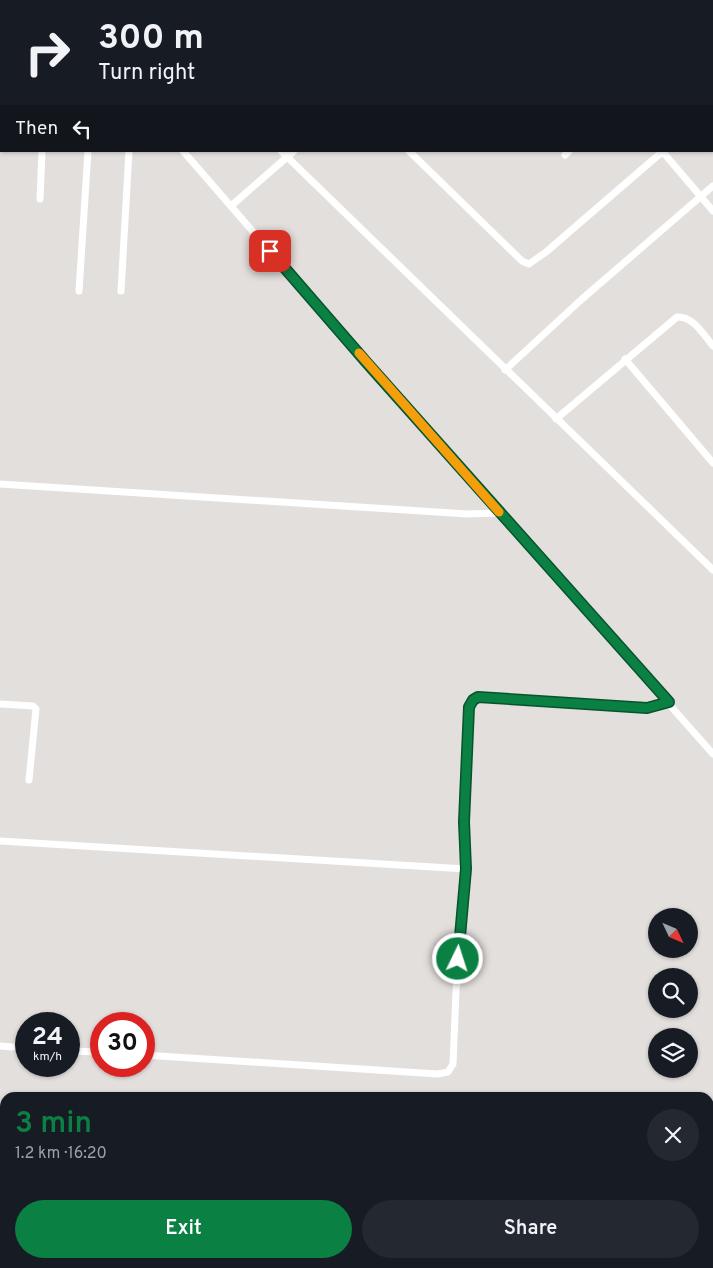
<!DOCTYPE html>
<meta charset="utf-8">
<style>
:root{--surface:#171b24;--page:#242831;--text:#f1f3f6;--muted:#9ea1a6;--accent:#0b8043}
body{margin:0;font-family:Overpass,sans-serif;background:var(--page);color:var(--text);height:100vh;display:flex;flex-direction:column;font-size:19px;white-space:nowrap}
*{box-sizing:border-box;margin:0}
p{font-size:16px;color:var(--muted)}
.icon{flex:none;width:28px;height:28px;fill:none;stroke:currentColor;stroke-width:2;stroke-linecap:round;stroke-linejoin:round}
.map{position:relative;flex:1;overflow:hidden}
.drawer{position:absolute;left:0px;top:1092px;width:714px;height:176px;display:flex;flex-direction:column;background:var(--surface);border-radius:15px 15px 0 0;box-shadow:0 1px 4px #0004}
.drawer>*{flex:none}
.top-card{position:absolute;left:0px;top:0px;width:714px;height:152px;box-shadow:0 1px 4px #0004;background:#171b24;color:var(--text);overflow:hidden}
.needle{width:32px;rotate:134deg}
.controls{position:absolute;left:648px;top:908px;display:grid;gap:10px}
.controls a{display:grid;place-items:center;width:50px;height:50px;border-radius:50%;background:var(--surface);box-shadow:0 1px 4px #0004;font-size:25px}
.speed{position:absolute;left:15px;top:1012px;display:flex;gap:10px;font-size:25px;font-weight:700;text-align:center}
.speed>*{display:grid;place-content:center;width:65px;height:65px;border-radius:50%;background:var(--surface);box-shadow:0 1px 4px #0004;line-height:1}
.speed small{font-size:12px;font-weight:400}
.speed .limit{border:8px solid #d22;background:#fff;color:#111}
.pin{position:absolute;display:grid;place-items:center;width:42px;height:42px;color:#fff;margin:-21px;border-radius:10px;box-shadow:0 2px 8px #0006}
.me{position:absolute;width:55px;margin:-28px;rotate:4deg;stroke-linejoin:round;filter:drop-shadow(0 0 4px #0008)}
.turn{display:flex;align-items:center;gap:18px;height:105px;padding:0 15px;font-size:22px}
.turn .icon{width:65px;height:65px;stroke-width:2.5}
.turn b{display:block;font-size:35px;line-height:42px}
.then{display:flex;align-items:center;height:48px;padding:0 15px;background:#0003;gap:10px;font-size:19px}
.round{display:grid;place-items:center;flex:none;width:52px;height:52px;border-radius:26px;background:var(--page)}
.head{display:flex;align-items:center;justify-content:space-between;height:85px;padding:0 15px}
h1{font-size:30px;font-weight:600;line-height:38px;color:var(--accent)}
.button{display:flex;gap:10px;margin-top:auto;padding:10px 15px}
.button a{flex:1;height:58px;border-radius:30px;background:var(--accent);color:#fff;font-size:20px;font-weight:600;line-height:58px;text-align:center}
.button a+a{background:var(--page);color:var(--text)}
.map>svg:first-child{display:block}
.lines{fill:none;stroke-linecap:round;stroke-linejoin:round}
.street{stroke:#fff;stroke-width:7}
.route-casing{stroke:#07532c;stroke-width:12}
.route{stroke:#0b8043;stroke-width:9}
.slow{stroke:#f59e0b;stroke-width:9}
</style>
<div class="map">
<svg width="713" height="1268" viewBox="0 0 713 1268">
<rect width="100%" height="100%" fill="#e3dfdd"/>
<g class="lines">
<!-- street -->
<path class="street" d="M50,0L51,1
M122,0L123,1
M276,0L277,1
M395,0L396,1
M531,0L533,1
M687,0L688,1
M464,1L465,0
M712,30H713
M712,120L713,121
M0,127H1
M183,151L367,363L713,754
M281,151L713,570
M409,151L522,261L529,264L546,252L662,152
M662,151L713,211
M565,155L569,151
M40,199L42,151
M231,206L294,151
M79,291L88,151
M121,291L129,151
M625,359L713,463
M505,370L582,299L713,186
M556,419L677,317C693,316 703,334 713,346
M0,484L468,514L500,513
M0,704L33,706L36,709L29,780
M0,841L466,869
M0,1046L26,1048
M69,1051L101,1052
M144,1055L438,1074L448,1072L453,1064L456,991L466,869L465,822L469,707L473,700L478,697L647,708L669,703
M709,1223H713
M630,1264V1268
M444,1268V1264"/>
</g>
<g class="lines">
<defs>
<path id="route" d="M270,251L367,363L669,702L647,708L478,697L473,700L469,707L464,822L466,869L458,959"/>
</defs>
<!-- route casing -->
<use href="#route" class="route-casing"/>
<!-- route -->
<use href="#route" class="route"/>
<!-- slow -->
<path class="slow" d="M359,353L499,512"/>
</g>
</svg>
<div class="controls">
<a><svg class="needle" viewBox="-14 -14 28 28"><path d="M0-13l5 13h-10z" fill="#e53935"/><path d="M0 13l5-13h-10z" fill="#9ea1a6"/></svg></a>
<a><svg class="icon" aria-label="search" viewBox="0 0 24 24"><circle cx="10" cy="10" r="6"/><path d="M15 15l6 6"/></svg></a>
<a><svg class="icon" aria-label="layers" viewBox="0 0 24 24"><path d="M12 4l9 5-9 5-9-5zM3 14l9 5 9-5"/></svg></a>
</div>
<div class="speed"><div>24<small>km/h</small></div><div class="limit">30</div></div>
<div class="pin" style="left:270px;top:251px;background:#d93025"><svg class="icon" aria-label="arrive" viewBox="0 0 24 24"><path d="M6 21V4h12l-3 4 3 4H6"/></svg></div>
<svg class="me" style="left:458px;top:959px" viewBox="-20 -20 40 40"><circle r="17" fill="#0b8043" stroke="#fff" stroke-width="3"/><path d="M0-11L8 9 0 5-8 9z" fill="#fff"/></svg>
<div class="top-card">
<div class="turn"><svg class="icon" aria-label="right" viewBox="0 0 24 24"><path d="M7 20v-9h11M14 6l5 5-5 5"/></svg><div><b>300 m</b>Turn right</div></div>
<div class="then">Then<svg class="icon" aria-label="left" viewBox="0 0 24 24"><path d="M17 20v-9H6M10 6l-5 5 5 5"/></svg></div>
</div>
<section class="drawer">
<div class="head"><div><h1>3 min</h1><p>1.2 km · 16:20</p></div><a class="round"><svg class="icon" aria-label="close" viewBox="0 0 24 24"><path d="M6 6l12 12M18 6L6 18"/></svg></a></div>
<div class="button"><a>Exit</a><a>Share</a></div>
</section>
</div>
